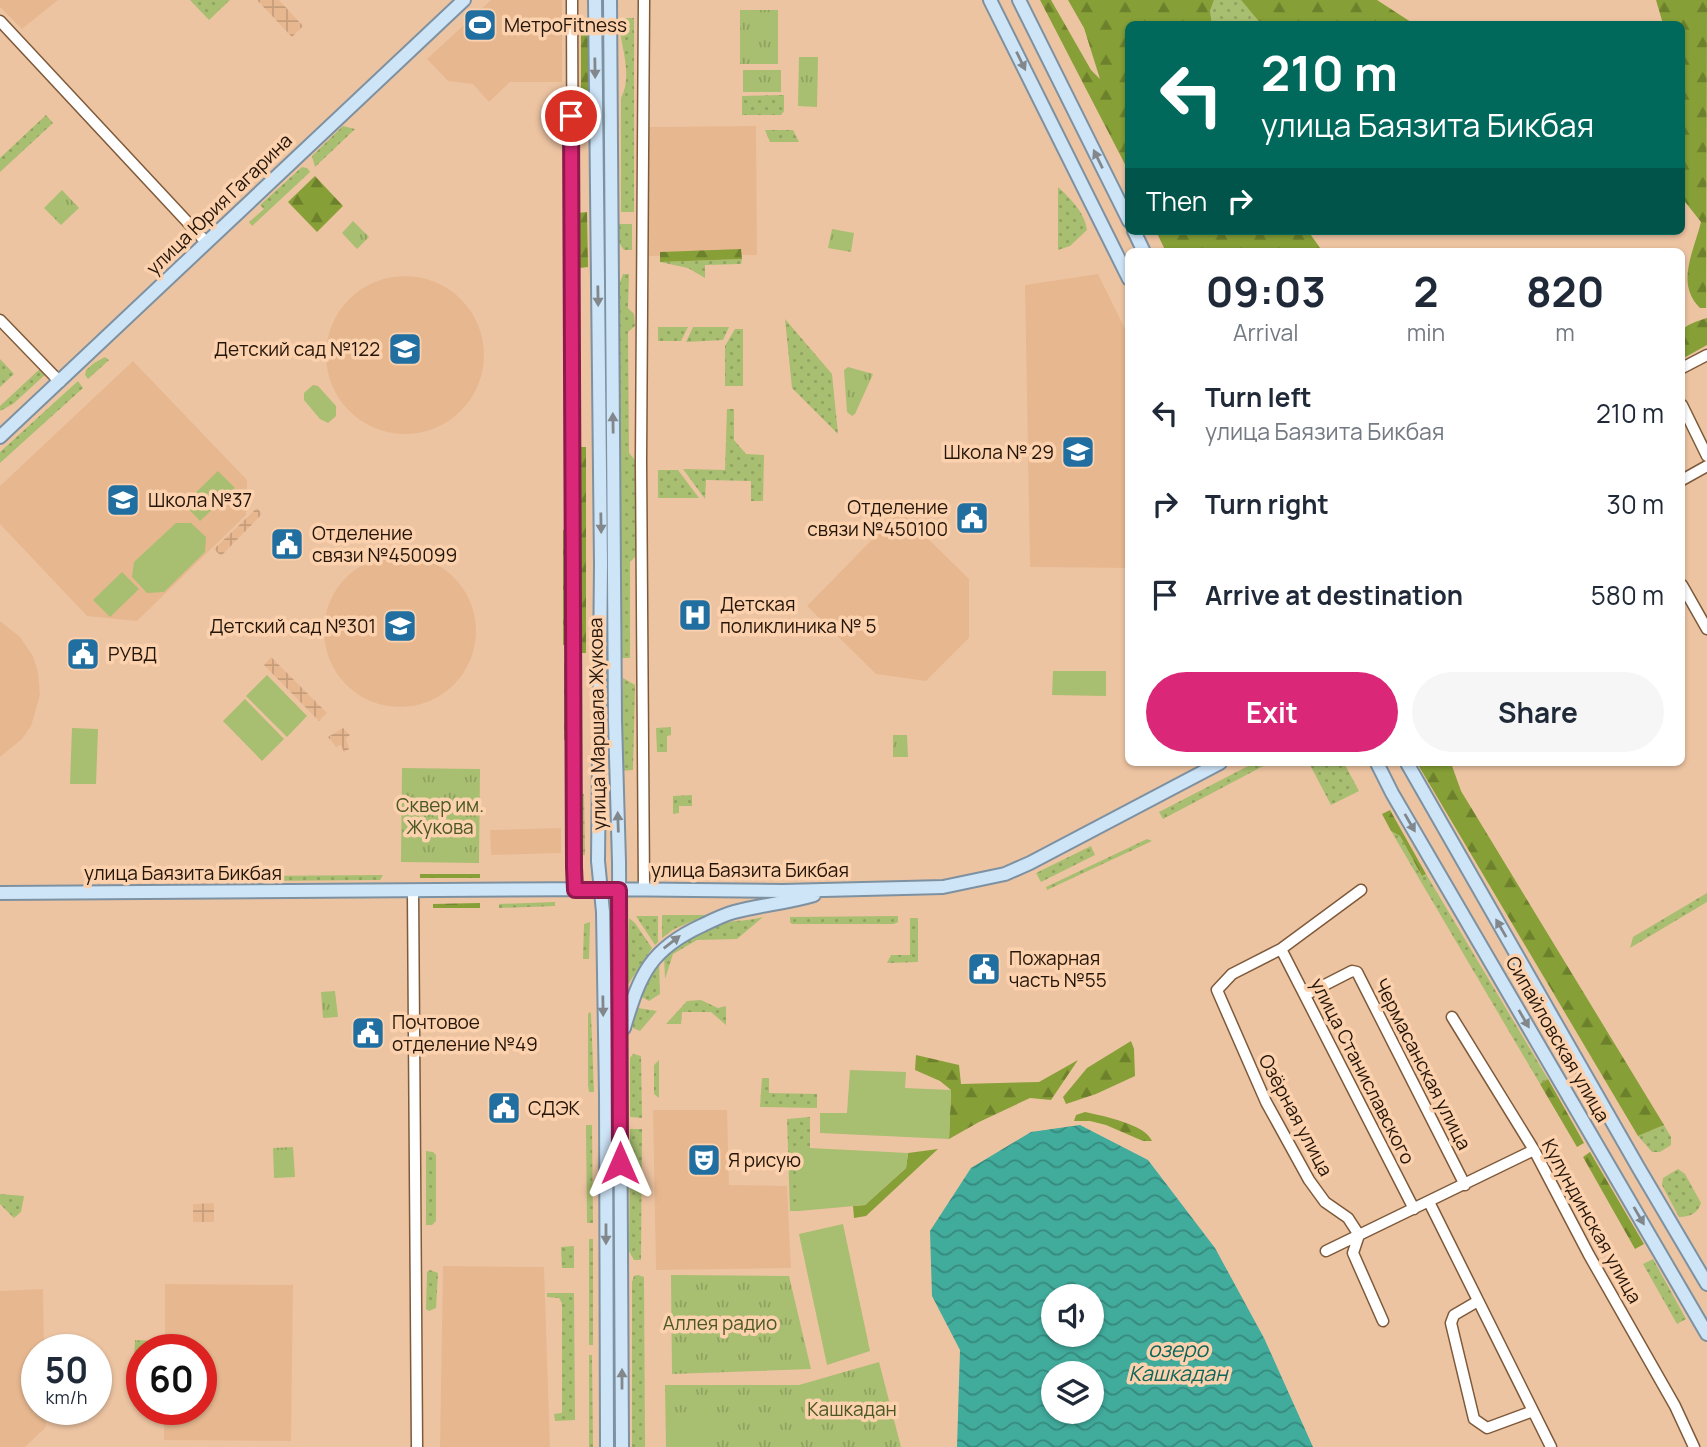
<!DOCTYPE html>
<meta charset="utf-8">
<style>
:root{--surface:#fff;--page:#f6f6f7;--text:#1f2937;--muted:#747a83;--accent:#db2777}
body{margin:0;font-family:Manrope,sans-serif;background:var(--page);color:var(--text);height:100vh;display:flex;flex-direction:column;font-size:26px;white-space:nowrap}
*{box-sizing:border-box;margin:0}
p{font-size:23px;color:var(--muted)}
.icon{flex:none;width:38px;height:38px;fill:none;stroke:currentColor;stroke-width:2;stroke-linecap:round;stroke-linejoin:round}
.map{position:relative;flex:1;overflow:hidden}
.drawer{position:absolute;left:1125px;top:248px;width:560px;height:518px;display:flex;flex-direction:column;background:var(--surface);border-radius:10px;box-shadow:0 2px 5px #0004}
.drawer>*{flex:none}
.top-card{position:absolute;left:1125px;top:21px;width:560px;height:214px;border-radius:10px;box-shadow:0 2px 5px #0004;background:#00695c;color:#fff;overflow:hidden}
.fabs{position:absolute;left:1041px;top:1284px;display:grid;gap:14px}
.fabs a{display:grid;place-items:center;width:63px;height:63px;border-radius:50%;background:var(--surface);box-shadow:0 2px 5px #0004;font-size:35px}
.speed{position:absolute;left:21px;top:1334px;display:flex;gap:14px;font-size:35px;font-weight:700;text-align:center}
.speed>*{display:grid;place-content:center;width:91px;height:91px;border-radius:50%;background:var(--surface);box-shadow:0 2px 5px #0004;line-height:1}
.speed small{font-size:18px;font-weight:400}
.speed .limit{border:10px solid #d22;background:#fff;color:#111}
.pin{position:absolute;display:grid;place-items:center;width:60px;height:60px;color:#fff;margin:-30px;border:4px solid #fff;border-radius:50%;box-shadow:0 2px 7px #0007}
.me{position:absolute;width:77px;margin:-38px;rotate:0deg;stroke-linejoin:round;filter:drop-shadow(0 0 5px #0008)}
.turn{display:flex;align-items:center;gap:24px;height:147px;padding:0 21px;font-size:32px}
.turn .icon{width:91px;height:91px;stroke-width:2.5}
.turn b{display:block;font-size:49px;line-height:60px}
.then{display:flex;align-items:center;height:66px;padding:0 21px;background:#0003;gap:14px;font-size:26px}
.eta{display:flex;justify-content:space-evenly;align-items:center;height:119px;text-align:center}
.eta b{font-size:42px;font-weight:700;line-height:49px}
.action{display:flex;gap:14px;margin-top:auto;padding:14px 21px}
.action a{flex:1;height:80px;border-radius:42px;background:var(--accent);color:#fff;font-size:28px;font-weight:700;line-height:80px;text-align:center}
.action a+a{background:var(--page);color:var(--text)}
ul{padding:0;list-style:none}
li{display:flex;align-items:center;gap:21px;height:91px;padding:0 21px}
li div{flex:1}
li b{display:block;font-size:26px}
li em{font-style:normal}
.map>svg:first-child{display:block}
.built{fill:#e7b890}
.industrial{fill:url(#industrial-grid)}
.grass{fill:url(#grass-dots)}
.forest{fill:url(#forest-firs)}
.park{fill:url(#park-tufts)}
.pitch{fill:#a8be70}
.water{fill:url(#water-waves);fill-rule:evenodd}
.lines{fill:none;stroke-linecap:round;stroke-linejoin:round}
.minor-casing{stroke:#7e5a3a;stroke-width:13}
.major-casing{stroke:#7d91a1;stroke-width:16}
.minor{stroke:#fff;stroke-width:10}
.major{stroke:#cee5f8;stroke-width:12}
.oneway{fill:#82878c}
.route-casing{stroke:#8e194d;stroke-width:18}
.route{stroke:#db2777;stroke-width:12}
.labels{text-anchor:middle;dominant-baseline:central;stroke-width:7;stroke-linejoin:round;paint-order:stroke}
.poi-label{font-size:19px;fill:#241508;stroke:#fbd1ae;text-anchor:start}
.street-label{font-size:19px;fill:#241508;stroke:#fbd1ae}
.park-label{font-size:19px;fill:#4a5823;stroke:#fbd1ae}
.water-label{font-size:21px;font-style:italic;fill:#0e665b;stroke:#fbd1ae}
</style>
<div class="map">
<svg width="1707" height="1447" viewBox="0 0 1707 1447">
<defs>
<pattern id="industrial-grid" width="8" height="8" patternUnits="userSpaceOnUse" patternTransform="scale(1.75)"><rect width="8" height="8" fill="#e7b890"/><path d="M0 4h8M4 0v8" fill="none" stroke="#c69d7b"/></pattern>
<pattern id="grass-dots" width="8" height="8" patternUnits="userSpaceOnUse" patternTransform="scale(1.75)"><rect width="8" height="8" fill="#a8be70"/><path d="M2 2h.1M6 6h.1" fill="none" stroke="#90a260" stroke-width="1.8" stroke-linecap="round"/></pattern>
<pattern id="forest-firs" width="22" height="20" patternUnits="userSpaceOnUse" patternTransform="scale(1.75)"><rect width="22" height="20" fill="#869f37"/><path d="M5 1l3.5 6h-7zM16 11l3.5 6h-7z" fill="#6d802c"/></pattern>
<pattern id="park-tufts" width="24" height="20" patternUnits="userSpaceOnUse" patternTransform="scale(1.75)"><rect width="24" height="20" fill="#a8be70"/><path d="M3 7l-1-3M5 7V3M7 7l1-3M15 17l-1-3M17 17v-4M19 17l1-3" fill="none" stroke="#90a260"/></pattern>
<pattern id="water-waves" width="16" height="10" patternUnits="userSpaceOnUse" patternTransform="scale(1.75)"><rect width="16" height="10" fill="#41ab9c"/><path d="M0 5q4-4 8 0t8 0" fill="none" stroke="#368a7d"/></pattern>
</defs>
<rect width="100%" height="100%" fill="#edc4a2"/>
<!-- built -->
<path class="built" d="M0,0H58L22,29L0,7Z
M491,0H562V82H510L489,102L473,84L448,81L427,59Z
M756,126L757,255L648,256L647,127Z
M1098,274L1129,337V568L1030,567L1025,285Z
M326 355a79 79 0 1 1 158 0a79 79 0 1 1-158 0Z
M133,361L247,480L246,515L137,621L87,616L0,524V486Z
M900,511L969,579V638L926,681L876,674L807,606Z
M324 631a76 76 0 1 1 152 0a76 76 0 1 1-152 0Z
M0,621L20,637L33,656L38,672L40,695L31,726L22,739L0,757Z
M561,828V853L491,855L490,830Z
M653,1110H727L729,1185L787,1186L791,1268L656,1270Z
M443,1266L544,1267L550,1447H440Z
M165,1284L293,1285L291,1441L164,1440V1409H201V1349H165Z
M43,1289L44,1349H37V1409H45L46,1427L25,1447H0V1291Z"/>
<!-- industrial -->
<path class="industrial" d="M257,0H279L303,26L292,37Z
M257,508L262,514L221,556L214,549Z
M271,657L327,713L319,721L264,665Z
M343,728L350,735L346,738L349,749L344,752L341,745L336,747L328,737Z
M214,1203V1222H193V1204Z"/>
<!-- grass -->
<path class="grass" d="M190,0H230L209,20Z
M1214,0H1241L1261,24H1212L1210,11Z
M619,18H634V212H621V98C634,73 619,44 619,18Z
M784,95V111L781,115H742V96Z
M46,115L53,123L0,172V158Z
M343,126L355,129L315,167L312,156Z
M765,130H793L799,142H770Z
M302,167L307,168L310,172L252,226L249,222L264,209L260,205Z
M1058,187C1071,199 1085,213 1087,230L1070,246L1058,250Z
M619,224H632V250H624L619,243Z
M742,259L741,264L705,265V278L688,268L660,262Z
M623,274H629L628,308L634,314L635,326L628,332L629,453L636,461L637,555L630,562V658H620L619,285Z
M785,319L832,374L838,434L792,388Z
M658,327H688L681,341H658Z
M693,327H729L723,340L686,342Z
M735,329H743V386H725V346Z
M105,357L109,360L88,379L85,375L86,370L94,363Z
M0,359L14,374L0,387Z
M42,367L47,373L13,404L0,411V406Z
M78,381L83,388L0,463V452Z
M727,409H734V440L746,454L764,455L763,501H751V481L706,480L705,499L683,469L725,470Z
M658,470H678L699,498H658Z
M623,678L635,685L633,770L620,771Z
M671,727V735L667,736V752H657L656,728Z
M1254,763H1269L1163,819L1159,812Z
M1309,763H1344L1359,791L1331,805Z
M579,794H584L585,855H579Z
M692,795V806H679V813L673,814V796Z
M1391,831L1400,836L1422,876L1426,874L1548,1079L1540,1084Z
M1147,839L1152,841L1047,890L1046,887Z
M1091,846L1095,855L1041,882L1036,873Z
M383,875L380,880L253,881L242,876Z
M1707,893V902L1630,948L1633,937Z
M555,902V906L499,908V904Z
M662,915H707L674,929L662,938Z
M636,916H658V942L655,945Z
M898,916V922L894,924H792L790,922V917Z
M763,917L737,939L697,940L673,954L665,979L664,955C683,942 701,928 724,923C737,920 749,921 763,917Z
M629,918L635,923L652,948L627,986Z
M910,918H918V962L887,963L891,955H910Z
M590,922L589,959H583L584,924Z
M659,962L660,994L649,1001L642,997V988Z
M701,1000L718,1008L726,1006V1025L711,1012H682L681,1024H666L687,1001Z
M638,1008L657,1011L640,1031L633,1028V1012Z
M590,1012L591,1014L594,1092H589L588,1085V1014Z
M633,1054L641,1056L642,1118L630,1117V1058Z
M659,1060V1098L654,1094V1065Z
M762,1078H769V1093L817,1094V1108L760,1107Z
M810,1117V1148H799V1211H790L787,1119Z
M586,1125H592L593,1223H587Z
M1664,1125L1671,1137V1145L1660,1152H1652L1638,1136Z
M630,1129H642L641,1260H634L629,1251Z
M426,1151L433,1152L436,1155V1221L432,1225H426Z
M1678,1169L1685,1174L1701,1203C1698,1213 1690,1217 1679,1217L1662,1185L1663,1178Z
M0,1194L24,1196L21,1212L14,1218L0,1204Z
M589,1239H593V1345H589Z
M574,1246V1268H562L561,1247Z
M1653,1259L1686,1319L1677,1324L1643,1264Z
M430,1270L438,1273L436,1308L429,1311L426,1309L427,1272Z
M638,1275L644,1277L645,1447H632V1282L634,1276Z
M547,1293H574L575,1420L555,1421L554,1414L562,1413V1303L559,1298L547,1297Z
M589,1355H592L593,1447H589Z"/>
<!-- forest -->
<path class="forest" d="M1040,0H1051L1091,70L1100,79L1084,28L1068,0H1214L1210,11L1212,24H1129V172Z
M1241,0H1377L1414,24H1261Z
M1656,0H1707L1706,308H1700C1675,284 1694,251 1701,222L1682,198V24H1663Z
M581,22H589V110H581Z
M315,176L343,206L317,232L288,202Z
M587,212L588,267L580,268L578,213Z
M1156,231H1308L1323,252H1166Z
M741,249L742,259L660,262V252Z
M1707,318V345L1682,359C1682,328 1676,328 1707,318Z
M580,447H586V653H579Z
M563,530H569L570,645H563Z
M570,662V740H564V663Z
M1417,763H1451L1461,791L1664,1125L1638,1136Z
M1390,810L1426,874L1422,876L1400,836L1391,831L1382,814Z
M420,874H480V878H420Z
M480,903V908H433V904Z
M1131,1041L1134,1049L1135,1076L1096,1094L1066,1104L1063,1097L1087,1068Z
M916,1055L959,1065L961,1084L1039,1082L1078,1060L1051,1100L1030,1098L979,1122L949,1139L951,1090L940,1081L915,1070Z
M1548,1079L1584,1143L1577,1147L1540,1084Z
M1085,1112C1103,1116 1145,1124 1152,1141H1143L1106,1125L1090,1121H1074L1076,1115Z
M938,1149L866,1216L854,1218L853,1206L865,1205L906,1168L908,1153Z
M1590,1152L1644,1244L1635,1249L1583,1157Z"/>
<!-- park -->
<path class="park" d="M740,10H778V64H740Z
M799,57H818L817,107L798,106Z
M743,70H781V92H743Z
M62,190L79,208L61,225L44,208Z
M353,221L369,237L357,249L342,233Z
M832,229L854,233L851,252L828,248Z
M848,367L873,374L855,414L852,416L847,412L844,370Z
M893,735H907L908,757H893Z
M402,768L480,769L479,863L401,862Z
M335,991L338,1017L323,1018L321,992Z
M293,1147L295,1177L274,1178L273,1148Z
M671,1275L789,1276L811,1369L672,1374Z
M135,1340L154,1341L153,1349H142V1361H134Z
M879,1362L901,1447H666L665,1385H799Z"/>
<!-- pitch -->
<path class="pitch" d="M313,385L318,386L336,406V416L328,423L320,419L304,400V393Z
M218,471L235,488L200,521L184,504Z
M176,523H191L206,537L205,552L164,592L147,593L132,577L134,562Z
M122,572L139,589L110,617L93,600Z
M1053,671H1106V696L1052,695Z
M267,675L307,716L287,737L246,696Z
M245,699L284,739L262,761L223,721Z
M72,728L98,729L96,784H70Z
M850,1070L906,1072L905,1088L951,1090L949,1139L820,1133V1113H847Z
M799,1147L810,1148L908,1153L906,1168L865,1205L799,1211Z
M843,1224L870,1351L827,1365L799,1234Z
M673,1414H714V1447H673Z"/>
<!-- water -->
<path class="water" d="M1080,1125L1148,1160L1215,1248L1264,1338L1313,1447H957L960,1350L932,1296L930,1231L971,1168L1031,1132ZM1054,1297H1092V1335H1054ZM1054,1374H1092V1412H1054Z"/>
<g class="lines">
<defs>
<path id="minor" d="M572,0L575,890
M644,0L641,461L644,889
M0,21L206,242
M0,320L60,382
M1682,368L1707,355
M1682,405L1707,456
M1682,480L1707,466
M1682,585L1707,629
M1361,890L1281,949L1232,974L1217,990L1266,1102L1309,1180L1325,1202L1348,1218L1359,1235L1353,1253L1383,1321
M413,891L417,1447
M1281,949L1414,1209
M1305,995L1352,971L1357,972L1465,1185
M1452,1017L1534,1150L1589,1255L1675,1406L1694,1447
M1429,1202L1551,1447
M1326,1251L1534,1150
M1478,1301L1454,1315L1451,1323L1474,1419L1487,1428L1533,1411"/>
<path id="major" d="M595,0L601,565L598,861L603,912L606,1094L607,1447
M610,0L615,721L619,862L622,1447
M990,0L1129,279
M1019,0L1129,221
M1134,231L1144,252
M0,437L464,0
M1377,763L1392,793L1707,1334
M1407,763L1638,1167L1707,1284
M0,893L601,889L783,891L904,888L943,887L1005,874L1030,863L1220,763
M624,1028C640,974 650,949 703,925C713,920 723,915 734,912C760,905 787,903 814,895"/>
</defs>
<!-- minor casing -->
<use href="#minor" class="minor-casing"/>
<!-- major casing -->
<use href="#major" class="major-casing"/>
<!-- minor -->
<use href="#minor" class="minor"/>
<!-- major -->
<use href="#major" class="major"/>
</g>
<!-- one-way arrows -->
<defs><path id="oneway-solid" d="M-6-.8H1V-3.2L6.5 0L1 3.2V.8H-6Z" transform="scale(1.75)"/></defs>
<g class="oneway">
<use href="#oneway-solid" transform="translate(1021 61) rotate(64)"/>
<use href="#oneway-solid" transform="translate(595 68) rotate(89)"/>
<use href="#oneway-solid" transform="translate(1098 159) rotate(-116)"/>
<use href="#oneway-solid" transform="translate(598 296) rotate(89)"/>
<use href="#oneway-solid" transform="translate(613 423) rotate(-91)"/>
<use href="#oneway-solid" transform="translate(601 523) rotate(89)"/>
<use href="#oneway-solid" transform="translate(618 822) rotate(-92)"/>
<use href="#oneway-solid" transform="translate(1410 823) rotate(60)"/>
<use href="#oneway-solid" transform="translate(1501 928) rotate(-120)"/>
<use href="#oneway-solid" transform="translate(672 942) rotate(-38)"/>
<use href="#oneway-solid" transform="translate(603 1006) rotate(89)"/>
<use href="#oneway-solid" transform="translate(1524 1019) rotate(60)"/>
<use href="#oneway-solid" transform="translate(1639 1216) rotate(60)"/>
<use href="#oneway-solid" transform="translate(606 1234) rotate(90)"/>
<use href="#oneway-solid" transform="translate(622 1379) rotate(-90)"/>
</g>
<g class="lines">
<defs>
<path id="route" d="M571,116L574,867L575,890H619L620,1163"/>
</defs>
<!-- route casing -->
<use href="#route" class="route-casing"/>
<!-- route -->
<use href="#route" class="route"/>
</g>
<!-- icons -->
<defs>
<symbol id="stadium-square" viewBox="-11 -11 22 22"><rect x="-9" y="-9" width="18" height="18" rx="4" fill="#216fa1" stroke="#fbd1ae"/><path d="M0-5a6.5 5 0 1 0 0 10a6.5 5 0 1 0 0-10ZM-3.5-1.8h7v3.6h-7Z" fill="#fff"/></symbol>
<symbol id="school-square" viewBox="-11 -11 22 22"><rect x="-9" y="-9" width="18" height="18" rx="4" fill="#216fa1" stroke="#fbd1ae"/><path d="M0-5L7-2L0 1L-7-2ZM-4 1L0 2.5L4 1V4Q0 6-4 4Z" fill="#fff"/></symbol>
<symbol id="civic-square" viewBox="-11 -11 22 22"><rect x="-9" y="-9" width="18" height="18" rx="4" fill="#216fa1" stroke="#fbd1ae"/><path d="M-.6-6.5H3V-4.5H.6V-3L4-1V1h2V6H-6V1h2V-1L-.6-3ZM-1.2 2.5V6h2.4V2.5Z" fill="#fff"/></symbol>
<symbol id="hospital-square" viewBox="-11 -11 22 22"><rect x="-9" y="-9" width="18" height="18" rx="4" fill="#216fa1" stroke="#fbd1ae"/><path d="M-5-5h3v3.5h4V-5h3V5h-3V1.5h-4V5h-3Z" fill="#fff"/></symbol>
<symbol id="theatre-square" viewBox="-11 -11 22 22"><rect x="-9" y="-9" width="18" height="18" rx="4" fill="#216fa1" stroke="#fbd1ae"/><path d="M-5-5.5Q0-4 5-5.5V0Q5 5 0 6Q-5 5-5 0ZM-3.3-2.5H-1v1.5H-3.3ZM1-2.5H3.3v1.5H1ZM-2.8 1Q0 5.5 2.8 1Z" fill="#fff"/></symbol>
</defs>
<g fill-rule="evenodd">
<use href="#stadium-square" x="461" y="6" width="38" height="38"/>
<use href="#school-square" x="386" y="330" width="38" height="38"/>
<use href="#school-square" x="1059" y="433" width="38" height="38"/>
<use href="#school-square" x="104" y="481" width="38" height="38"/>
<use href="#civic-square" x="953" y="499" width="38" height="38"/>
<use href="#civic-square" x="268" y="525" width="38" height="38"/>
<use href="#hospital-square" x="676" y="596" width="38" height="38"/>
<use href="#school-square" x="381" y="607" width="38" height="38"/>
<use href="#civic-square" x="64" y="635" width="38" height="38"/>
<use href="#civic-square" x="965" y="950" width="38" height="38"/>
<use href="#civic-square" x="349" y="1014" width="38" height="38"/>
<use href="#civic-square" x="485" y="1089" width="38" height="38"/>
<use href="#theatre-square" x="685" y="1141" width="38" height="38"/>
</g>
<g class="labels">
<!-- poi labels -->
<g class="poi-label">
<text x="504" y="25">МетроFitness</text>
<text x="380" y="349" text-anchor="end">Детский сад №122</text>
<text x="1054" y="452" text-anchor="end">Школа № 29</text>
<text x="148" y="500">Школа №37</text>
<text x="948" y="507" text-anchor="end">Отделение<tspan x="948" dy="22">связи №450100</tspan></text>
<text x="312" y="533">Отделение<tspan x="312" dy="22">связи №450099</tspan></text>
<text x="720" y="604">Детская<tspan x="720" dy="22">поликлиника № 5</tspan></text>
<text x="376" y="626" text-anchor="end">Детский сад №301</text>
<text x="108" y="654">РУВД</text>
<text x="1009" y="958">Пожарная<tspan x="1009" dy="22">часть №55</tspan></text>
<text x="392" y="1022">Почтовое<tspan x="392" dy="22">отделение №49</tspan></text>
<text x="528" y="1108">СДЭК</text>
<text x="728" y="1160">Я рисую</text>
</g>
<!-- street labels -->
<g class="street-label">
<text transform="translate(219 204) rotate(-44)">улица Юрия Гагарина</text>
<text transform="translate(597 724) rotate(-91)">улица Маршала Жукова</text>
<text x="750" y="870">улица Баязита Бикбая</text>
<text x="183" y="873">улица Баязита Бикбая</text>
<text transform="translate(1558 1039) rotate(60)">Сипайловская улица</text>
<text transform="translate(1423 1064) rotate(63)">Чермасанская улица</text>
<text transform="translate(1363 1071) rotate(63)">улица Станиславского</text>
<text transform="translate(1296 1115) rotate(62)">Озёрная улица</text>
<text transform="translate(1592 1221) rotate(61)">Кулундинская улица</text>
</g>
<!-- park labels -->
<g class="park-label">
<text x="440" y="805">Сквер им.<tspan x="440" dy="22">Жукова</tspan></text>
<text x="720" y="1323">Аллея радио</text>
<text x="852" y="1409">Кашкадан</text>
</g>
<!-- water labels -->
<g class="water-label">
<text x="1178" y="1349">озеро<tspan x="1178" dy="24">Кашкадан</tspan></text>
</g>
</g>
</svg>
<div class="fabs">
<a><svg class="icon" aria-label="sound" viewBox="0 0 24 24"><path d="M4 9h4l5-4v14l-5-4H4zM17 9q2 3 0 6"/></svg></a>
<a><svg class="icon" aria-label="layers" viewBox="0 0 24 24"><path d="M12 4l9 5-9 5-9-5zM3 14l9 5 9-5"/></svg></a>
</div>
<div class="speed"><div>50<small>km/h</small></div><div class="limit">60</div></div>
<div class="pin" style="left:571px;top:116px;background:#d93025"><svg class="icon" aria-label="arrive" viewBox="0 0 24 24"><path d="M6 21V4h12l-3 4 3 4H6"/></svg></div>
<svg class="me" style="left:620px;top:1163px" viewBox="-20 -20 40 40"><path d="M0-17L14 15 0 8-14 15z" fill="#db2777" stroke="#fff" stroke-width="4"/></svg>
<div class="top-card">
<div class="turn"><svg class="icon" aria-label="left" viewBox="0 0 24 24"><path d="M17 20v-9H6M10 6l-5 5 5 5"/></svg><div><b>210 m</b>улица Баязита Бикбая</div></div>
<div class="then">Then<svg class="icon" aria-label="right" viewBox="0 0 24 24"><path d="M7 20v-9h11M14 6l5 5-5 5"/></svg></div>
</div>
<section class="drawer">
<div class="eta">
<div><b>09:03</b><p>Arrival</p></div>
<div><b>2</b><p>min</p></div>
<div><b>820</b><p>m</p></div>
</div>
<ul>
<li><svg class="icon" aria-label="left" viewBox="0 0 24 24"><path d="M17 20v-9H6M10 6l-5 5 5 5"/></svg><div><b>Turn left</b><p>улица Баязита Бикбая</p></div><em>210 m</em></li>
<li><svg class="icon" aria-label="right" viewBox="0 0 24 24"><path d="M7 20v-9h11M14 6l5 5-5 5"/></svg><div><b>Turn right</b></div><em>30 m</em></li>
<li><svg class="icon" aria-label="arrive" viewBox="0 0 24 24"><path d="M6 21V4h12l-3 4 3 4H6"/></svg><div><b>Arrive at destination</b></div><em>580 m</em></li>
</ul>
<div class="action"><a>Exit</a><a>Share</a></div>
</section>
</div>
